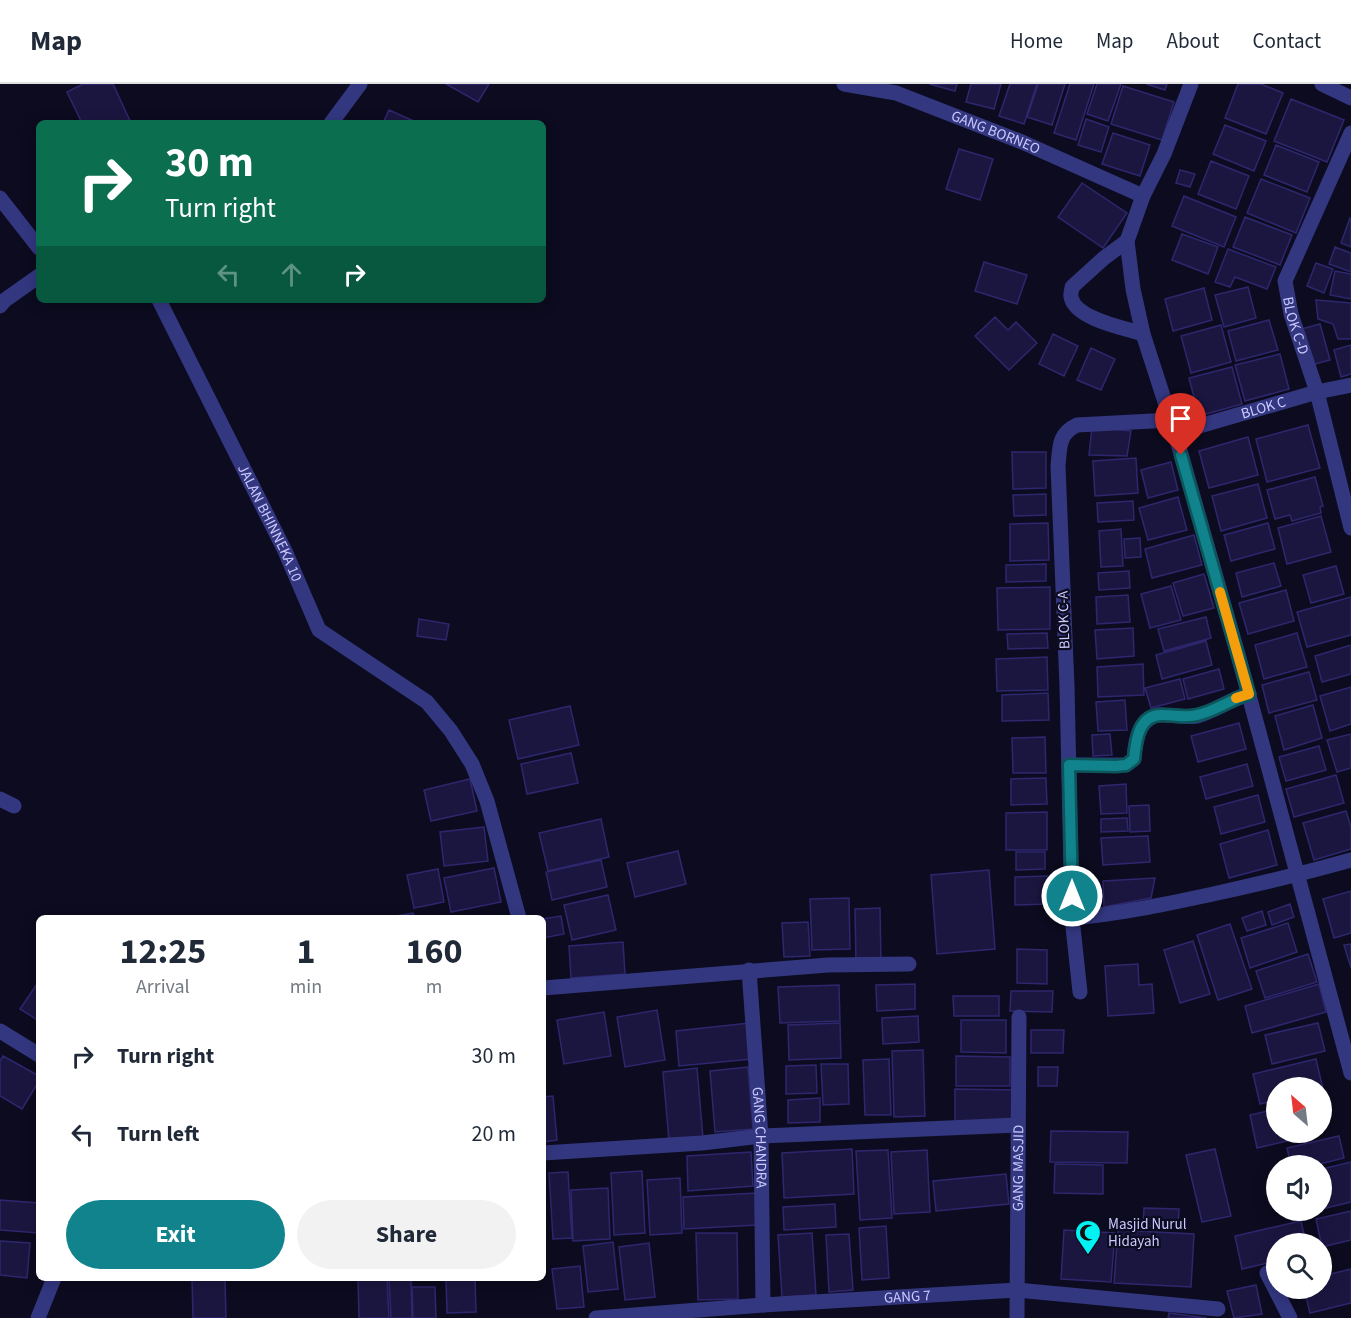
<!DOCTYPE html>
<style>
:root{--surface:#fff;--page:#f2f2f3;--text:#1f2937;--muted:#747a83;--line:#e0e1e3;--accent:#11838c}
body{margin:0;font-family:"Source Sans 3",sans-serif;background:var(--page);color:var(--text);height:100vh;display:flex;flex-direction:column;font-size:22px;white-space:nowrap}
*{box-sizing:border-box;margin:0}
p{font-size:20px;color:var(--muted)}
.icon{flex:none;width:33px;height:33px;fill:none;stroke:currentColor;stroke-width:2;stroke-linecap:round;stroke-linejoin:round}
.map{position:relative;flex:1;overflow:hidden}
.panel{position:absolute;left:36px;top:831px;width:510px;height:366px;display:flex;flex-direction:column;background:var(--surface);border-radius:9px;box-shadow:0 3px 15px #0003}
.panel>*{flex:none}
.top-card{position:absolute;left:36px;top:36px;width:510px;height:183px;border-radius:9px;box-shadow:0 3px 15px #0003;background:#0b6e4f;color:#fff;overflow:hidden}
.needle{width:39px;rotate:332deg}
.fabs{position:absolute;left:1266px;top:993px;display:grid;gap:12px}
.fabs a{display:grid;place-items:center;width:66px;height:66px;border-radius:50%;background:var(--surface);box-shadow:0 3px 15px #0003;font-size:30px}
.pin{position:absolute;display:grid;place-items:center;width:51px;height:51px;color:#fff;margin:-62px -26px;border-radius:50% 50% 50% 0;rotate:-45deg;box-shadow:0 0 6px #0007}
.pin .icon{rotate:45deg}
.me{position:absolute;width:66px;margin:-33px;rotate:0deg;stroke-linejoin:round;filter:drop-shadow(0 0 4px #0008)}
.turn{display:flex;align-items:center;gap:21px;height:126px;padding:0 30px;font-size:27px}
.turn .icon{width:78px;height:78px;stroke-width:2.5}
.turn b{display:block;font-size:42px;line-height:51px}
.lanes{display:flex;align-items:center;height:57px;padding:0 30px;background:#0003;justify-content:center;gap:30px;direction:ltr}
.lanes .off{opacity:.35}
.eta{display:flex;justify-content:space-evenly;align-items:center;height:102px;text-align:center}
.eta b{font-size:36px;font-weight:700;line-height:42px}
.cta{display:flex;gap:12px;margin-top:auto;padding:12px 30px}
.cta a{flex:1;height:69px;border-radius:36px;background:var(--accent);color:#fff;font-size:24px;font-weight:700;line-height:69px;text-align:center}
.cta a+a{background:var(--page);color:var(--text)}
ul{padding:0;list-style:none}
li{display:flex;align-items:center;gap:18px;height:78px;padding:0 30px}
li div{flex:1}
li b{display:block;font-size:22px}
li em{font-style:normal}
header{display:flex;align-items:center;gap:36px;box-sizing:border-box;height:84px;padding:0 30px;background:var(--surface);border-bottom:2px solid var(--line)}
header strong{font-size:28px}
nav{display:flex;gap:33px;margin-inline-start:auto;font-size:21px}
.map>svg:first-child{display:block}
.building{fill:#1b1640;stroke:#2e276e;stroke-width:1.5}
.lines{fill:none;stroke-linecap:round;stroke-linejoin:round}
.street{stroke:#333780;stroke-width:15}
.route-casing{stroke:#0b555b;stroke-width:15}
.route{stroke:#11838c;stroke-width:10}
.slow{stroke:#f59e0b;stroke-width:10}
.labels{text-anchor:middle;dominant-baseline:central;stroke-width:4.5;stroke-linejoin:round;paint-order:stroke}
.street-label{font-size:15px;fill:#cac8ff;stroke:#0c0b1f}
.poi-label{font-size:15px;fill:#cac8ff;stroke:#0c0b1f;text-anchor:start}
</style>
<header>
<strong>Map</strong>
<nav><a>Home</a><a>Map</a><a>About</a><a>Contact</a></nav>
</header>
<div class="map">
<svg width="1351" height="1234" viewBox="0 0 1351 1234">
<rect width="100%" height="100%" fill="#0c0b1f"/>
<!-- building -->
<path class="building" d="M83,0H113L131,39H82L67,8Z
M446,0H489L478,18Z
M929,0H957L955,7Z
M971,0H1001L994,25L966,18Z
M1010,0H1037L1024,40L999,32Z
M1038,0H1065L1052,41L1027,33Z
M1070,0H1094L1076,56L1054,49Z
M1097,0H1121L1108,37L1087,30Z
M1146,0H1167L1165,6Z
M1238,0H1261L1283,9L1266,50L1225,34Z
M1123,2L1174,18L1162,56L1111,40Z
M1291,15L1344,36L1327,78L1274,57Z
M389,26L418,39H383Z
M1086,35L1109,43L1101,68L1078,61Z
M1225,41L1266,57L1254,87L1213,70Z
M1113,49L1150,61L1140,92L1102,80Z
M1276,61L1319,78L1307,108L1264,91Z
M959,65L993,75L980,116L946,105Z
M1211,77L1249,92L1236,125L1198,110Z
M1180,86L1195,90L1190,103L1176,99Z
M1261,95L1310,114L1296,149L1247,129Z
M1082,99L1127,129L1103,164L1058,133Z
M1184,112L1236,133L1224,163L1172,142Z
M1245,133L1292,151L1280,181L1233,163Z
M1350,134H1351V163L1341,159Z
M1182,150L1218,163L1208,190L1172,176Z
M1335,163L1351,169V188L1329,180Z
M1228,165L1276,183L1267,205L1235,193L1230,203L1215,198Z
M984,178L1027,191L1017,220L975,207Z
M1316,179L1333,185L1324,209L1307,202Z
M1335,187L1351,190V215L1330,211Z
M1248,203L1256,234L1224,243L1215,211Z
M1204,204L1212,236L1173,247L1165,215Z
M1316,216L1351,219V255H1338L1333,240L1318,235Z
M995,233L1008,246L1016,238L1037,259L1009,286L975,252Z
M1269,236L1278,266L1236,277L1228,247Z
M1320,240L1330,276L1311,281L1301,245Z
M1221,241L1231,278L1191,289L1181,252Z
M1053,250L1078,262L1064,292L1039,280Z
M1351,261V290L1341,293L1334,266Z
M1091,264L1115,275L1101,306L1077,296Z
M1280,270L1289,305L1245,317L1235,281Z
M1232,283L1242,320L1199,332L1189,294Z
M1308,341L1320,384L1267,398L1256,355Z
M1092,343L1131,347L1127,372L1089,371Z
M1248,353L1258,391L1209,404L1199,367Z
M1012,368H1046V404L1013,405Z
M1136,374L1138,409L1095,412L1093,377Z
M1171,378L1178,406L1148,414L1141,386Z
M1315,393L1323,422L1320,423L1321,429L1292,437L1290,431L1275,435L1267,406Z
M1258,400L1267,434L1221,447L1212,412Z
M1046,410V431L1014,432L1013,411Z
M1178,413L1187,446L1148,456L1139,424Z
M1133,417L1134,436L1098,438L1097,419Z
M1321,432L1331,468L1287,480L1278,444Z
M1048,439L1049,476L1010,477V440Z
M1268,439L1275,465L1231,477L1224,451Z
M1121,445L1123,482L1101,483L1099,447Z
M1194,451L1202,481L1152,494L1145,465Z
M1140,454L1141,473L1125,474L1124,455Z
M1274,479L1281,502L1242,513L1236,489Z
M1046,480V497L1006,498V481Z
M1336,482L1344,510L1311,519L1303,491Z
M1129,487L1130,504L1099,506L1098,489Z
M1204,490L1214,524L1183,532L1173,499Z
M1171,502L1181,536L1150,544L1141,510Z
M1050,503V545L998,546L997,504Z
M1286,506L1294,537L1248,550L1239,519Z
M1128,511L1130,538L1097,540L1096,513Z
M1351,513V551L1307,563L1297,528Z
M1206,533L1211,554L1164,567L1158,545Z
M419,535L449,540L446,556L417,552Z
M1133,544L1134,572L1097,575L1095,546Z
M1047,549L1048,564L1008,565L1007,550Z
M1297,549L1307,583L1264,595L1255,561Z
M1206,557L1212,581L1162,595L1156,571Z
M1351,561V590L1322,598L1315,572Z
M1047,573L1048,606L997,607L996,575Z
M1143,580L1144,611L1098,613L1097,583Z
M1219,585L1224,605L1188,615L1183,595Z
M1309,588L1317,616L1269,629L1262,601Z
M1180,595L1185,615L1151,624L1145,604Z
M1351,603V640L1330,647L1320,612Z
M1048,609L1049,636L1002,637V611Z
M1125,616L1127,646L1098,647L1096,618Z
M1313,621L1322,654L1284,666L1275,632Z
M570,622L579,661L518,675L509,636Z
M1239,639L1246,665L1198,678L1191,652Z
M1110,650L1112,671L1093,672L1092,651Z
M1351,650V684L1337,688L1327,656Z
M1045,653L1046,689H1013L1012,654Z
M1319,662L1326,686L1286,697L1279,673Z
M571,669L578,699L527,710L521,680Z
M1247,680L1253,702L1206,715L1200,693Z
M1336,691L1344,719L1294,733L1286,705Z
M1046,694L1047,720L1011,721V695Z
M470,695L477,727L431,737L424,706Z
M1126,700L1127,729L1101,730L1099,702Z
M1258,711L1265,738L1221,750L1214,723Z
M1149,721L1150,747L1130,748L1129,722Z
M1346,727L1351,743V765L1314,776L1303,739Z
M1047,728V766H1006V729Z
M1127,734L1128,747L1101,748V735Z
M601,735L609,773L548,787L539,749Z
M484,743L488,777L444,782L440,748Z
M1268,746L1277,781L1229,794L1220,760Z
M1148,752L1150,778L1103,781L1101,754Z
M678,767L686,800L635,813L627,779Z
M1016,768H1045V785L1016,786Z
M601,776L607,803L552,816L546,788Z
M494,784L501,818L451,828L444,794Z
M438,785L444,818L414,824L407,791Z
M989,786L995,865L937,870L931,791Z
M1048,792L1049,820L1015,821V793Z
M1155,794L1151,814L1104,823L1103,797Z
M1351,807V849L1334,854L1323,815Z
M608,811L616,846L572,856L564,821Z
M849,814L850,865L812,866L810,815Z
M1290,820L1294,833L1272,841L1268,828Z
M880,824L881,878L856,879L855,825Z
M1262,827L1266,841L1247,847L1242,834Z
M413,829L415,834H391V833Z
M561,832L564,850L543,854V835Z
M808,838L810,872L784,873L782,839Z
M1288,839L1297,868L1250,884L1241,854Z
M1230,840L1252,905L1218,916L1197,851Z
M1193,857L1210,910L1180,919L1164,866Z
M623,858L625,890L571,894L569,862Z
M1351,860V884L1344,861Z
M1017,865L1047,866V900L1017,899Z
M1308,870L1317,898L1265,914L1256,887Z
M1138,880L1139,901L1152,900L1154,929L1108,932L1105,882Z
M39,897V937L20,925Z
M915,900V925L877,927L876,901Z
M1319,900L1326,928L1252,949L1245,922Z
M839,901L840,937L780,939L778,903Z
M1011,907H1053L1052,928L1010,927Z
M953,912H999V932H954Z
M657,926L665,976L625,983L617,933Z
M604,928L611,972L564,980L557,936Z
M918,932L919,958L883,960L882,934Z
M961,936H1006V969L961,968Z
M749,939L752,975L679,982L676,947Z
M840,939L841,974L789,976L788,941Z
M1318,939L1325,967L1272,980L1265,951Z
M1031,946H1064L1063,969H1031Z
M923,966L925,1032L894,1033L892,967Z
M3,972L39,992V997L22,1025L0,1012V977Z
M956,972L1010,973V1002H956Z
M889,975L891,1031H865L863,976Z
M1316,975L1323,1005L1322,1006V1004H1276V1016L1260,1020L1253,990Z
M821,980H848L849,1020L823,1021Z
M816,981L817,1009L786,1010V982Z
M748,983L753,1045L715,1048L710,987Z
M1038,983H1058L1057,1002H1038Z
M697,984L703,1054L669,1057L663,988Z
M955,1005L1015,1006L1014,1040H955Z
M553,1012L557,1056L543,1058V1013Z
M820,1014V1038L788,1039V1016Z
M1276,1025V1048L1317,1050L1257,1064L1250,1031Z
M1051,1047L1128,1048L1127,1079L1050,1078Z
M1339,1052L1344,1074L1312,1082H1291L1287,1064Z
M852,1065L854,1110L784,1114L782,1069Z
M1215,1065L1231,1132L1202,1138L1186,1071Z
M888,1066L892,1134L860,1136L856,1067Z
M927,1066L930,1128L894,1130L891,1068Z
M751,1068L753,1102L688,1107L687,1072Z
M1351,1078V1118L1322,1125V1085Z
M1055,1080L1103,1081V1110L1054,1109Z
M642,1087L645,1149L614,1151L611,1089Z
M568,1088L572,1154L553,1155L549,1089Z
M1006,1090L1009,1120L936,1127L933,1097Z
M680,1094L682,1149L650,1151L647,1096Z
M608,1104L610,1155L573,1157L571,1106Z
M756,1109L758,1141L684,1145L683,1113Z
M0,1116L39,1119V1149L0,1146Z
M835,1120L836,1143L784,1146L783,1123Z
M1144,1124L1179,1125L1178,1144L1143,1142Z
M1351,1127V1156L1322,1163L1316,1135Z
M1301,1137L1306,1160H1276V1177L1242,1185L1235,1152Z
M886,1142L889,1194L862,1196L859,1144Z
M1064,1146L1115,1149L1111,1198L1061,1195Z
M1118,1146L1194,1150L1191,1203L1114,1199Z
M696,1149H737L738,1215L698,1216Z
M812,1149L816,1211L782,1213L778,1151Z
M849,1150L853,1206L829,1208L826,1151Z
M0,1157L30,1159L27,1194L0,1191Z
M613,1158L618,1205L588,1208L583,1162Z
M649,1159L655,1213L625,1216L619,1163Z
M580,1182L584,1223L557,1225L552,1185Z
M1351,1185V1219L1310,1229L1304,1204H1322V1192Z
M192,1194H225L226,1234H193Z
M358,1194H387L389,1234H359Z
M389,1194H411L412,1234H391Z
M446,1194H475L476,1228L447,1229Z
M1256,1201L1262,1230L1234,1234L1227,1207Z
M412,1203H435L436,1234H413Z
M1169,1229L1207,1234H1168Z"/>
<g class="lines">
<!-- street -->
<g class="street">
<path id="s1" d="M844,0L896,9L1022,58L1143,112"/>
<path d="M1322,0L1351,14"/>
<path d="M331,39L360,0"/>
<path id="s2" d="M1351,49L1285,197L1291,230L1317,308L1351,444"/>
<path d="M0,114L39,164"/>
<path d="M1127,157L1133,205L1143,250L1175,349L1237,567L1351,989"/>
<path id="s3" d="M159,216L285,467L319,546L427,618L451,647L472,680L487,717L519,834"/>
<path d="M0,222L5,216L39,192"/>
<path d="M1143,250C1125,244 1075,235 1071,213C1070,210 1072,206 1072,203L1104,174L1127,157L1143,112L1164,70L1191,0"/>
<path id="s4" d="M1175,349L1317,308L1351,301"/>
<path d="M1069,681H1126L1134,675C1135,655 1140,629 1164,631C1176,631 1186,634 1197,632C1215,627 1231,615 1249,610"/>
<path d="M0,715L14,722"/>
<path d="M1072,834C1120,830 1166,820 1213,810C1259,800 1305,789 1351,776"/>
<path id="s5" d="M749,886L761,1052L763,1221"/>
<path d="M543,904L828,881L909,880"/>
<path d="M1080,908L1072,834L1067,602L1058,382C1060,363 1058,350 1077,341L1171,336"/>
<path d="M0,947L39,971"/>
<path d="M543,1069L702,1059L761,1052L1018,1041"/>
<path d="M1267,1189L1290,1234"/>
<path d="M38,1234L54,1194"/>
<path id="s6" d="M596,1234L763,1221L1017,1206L1218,1225"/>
<path id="s7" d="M1017,1234L1019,933"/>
</g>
</g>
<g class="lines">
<defs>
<path id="route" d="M1072,812L1069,681L1116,682L1126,681L1134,675C1136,655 1139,629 1164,631C1176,631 1186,634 1197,631C1216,627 1231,615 1249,610L1181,371"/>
</defs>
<!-- route casing -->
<use href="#route" class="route-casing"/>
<!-- route -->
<use href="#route" class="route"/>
<!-- slow -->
<path class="slow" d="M1220,508L1249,610L1236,614"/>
</g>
<!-- icons -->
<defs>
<symbol id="mosque-pin" viewBox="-11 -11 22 30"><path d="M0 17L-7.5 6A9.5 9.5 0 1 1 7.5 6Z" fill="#00f2f3" stroke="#0c0b1f"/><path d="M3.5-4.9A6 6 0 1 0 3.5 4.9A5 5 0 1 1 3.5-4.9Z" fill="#111"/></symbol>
</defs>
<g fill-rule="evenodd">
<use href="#mosque-pin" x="1073" y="1134" width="30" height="40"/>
</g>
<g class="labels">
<!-- street labels -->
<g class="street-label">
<text stroke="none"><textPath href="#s1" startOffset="160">GANG BORNEO</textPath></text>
<text stroke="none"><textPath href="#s2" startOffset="208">BLOK C-D</textPath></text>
<text stroke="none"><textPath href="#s4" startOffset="92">BLOK C</textPath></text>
<text stroke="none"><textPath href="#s3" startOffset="249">JALAN BHINNEKA 10</textPath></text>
<text transform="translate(1064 536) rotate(-92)">BLOK C-A</text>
<text stroke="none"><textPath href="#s5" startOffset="168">GANG CHANDRA</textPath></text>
<text stroke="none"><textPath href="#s7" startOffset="150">GANG MASJID</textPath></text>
<text stroke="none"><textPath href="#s6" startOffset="312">GANG 7</textPath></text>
</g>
<!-- poi labels -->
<g class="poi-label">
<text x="1108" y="1140">Masjid Nurul<tspan x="1108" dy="17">Hidayah</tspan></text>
</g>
</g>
</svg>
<div class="fabs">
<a><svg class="needle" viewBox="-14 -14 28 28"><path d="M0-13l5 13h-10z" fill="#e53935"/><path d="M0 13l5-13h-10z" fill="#747a83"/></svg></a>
<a><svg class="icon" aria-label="sound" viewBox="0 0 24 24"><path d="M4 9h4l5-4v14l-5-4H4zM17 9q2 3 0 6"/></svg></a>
<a><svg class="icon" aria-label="search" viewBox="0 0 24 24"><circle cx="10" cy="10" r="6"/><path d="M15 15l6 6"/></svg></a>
</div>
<div class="pin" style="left:1181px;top:371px;background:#d93025"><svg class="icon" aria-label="arrive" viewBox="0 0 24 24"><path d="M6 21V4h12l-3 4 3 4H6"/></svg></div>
<svg class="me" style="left:1072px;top:812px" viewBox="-20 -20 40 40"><circle r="17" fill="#11838c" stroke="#fff" stroke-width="3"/><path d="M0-11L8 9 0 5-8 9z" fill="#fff"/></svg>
<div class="top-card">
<div class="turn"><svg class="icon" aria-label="right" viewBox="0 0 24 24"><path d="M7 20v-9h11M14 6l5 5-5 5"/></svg><div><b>30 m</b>Turn right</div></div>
<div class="lanes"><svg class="icon off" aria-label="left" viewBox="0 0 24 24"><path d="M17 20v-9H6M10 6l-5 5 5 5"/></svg><svg class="icon off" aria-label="ahead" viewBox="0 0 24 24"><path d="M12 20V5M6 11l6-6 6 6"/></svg><svg class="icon" aria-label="right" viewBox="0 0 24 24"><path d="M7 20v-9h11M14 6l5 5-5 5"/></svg></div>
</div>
<section class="panel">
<div class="eta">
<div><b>12:25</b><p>Arrival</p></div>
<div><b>1</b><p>min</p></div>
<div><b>160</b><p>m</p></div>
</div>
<ul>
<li><svg class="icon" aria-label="right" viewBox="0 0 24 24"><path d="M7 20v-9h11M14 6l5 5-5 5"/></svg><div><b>Turn right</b></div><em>30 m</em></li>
<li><svg class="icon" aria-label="left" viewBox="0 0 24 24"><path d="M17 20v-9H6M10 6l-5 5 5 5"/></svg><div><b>Turn left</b></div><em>20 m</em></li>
</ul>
<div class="cta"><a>Exit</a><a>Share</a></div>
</section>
</div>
